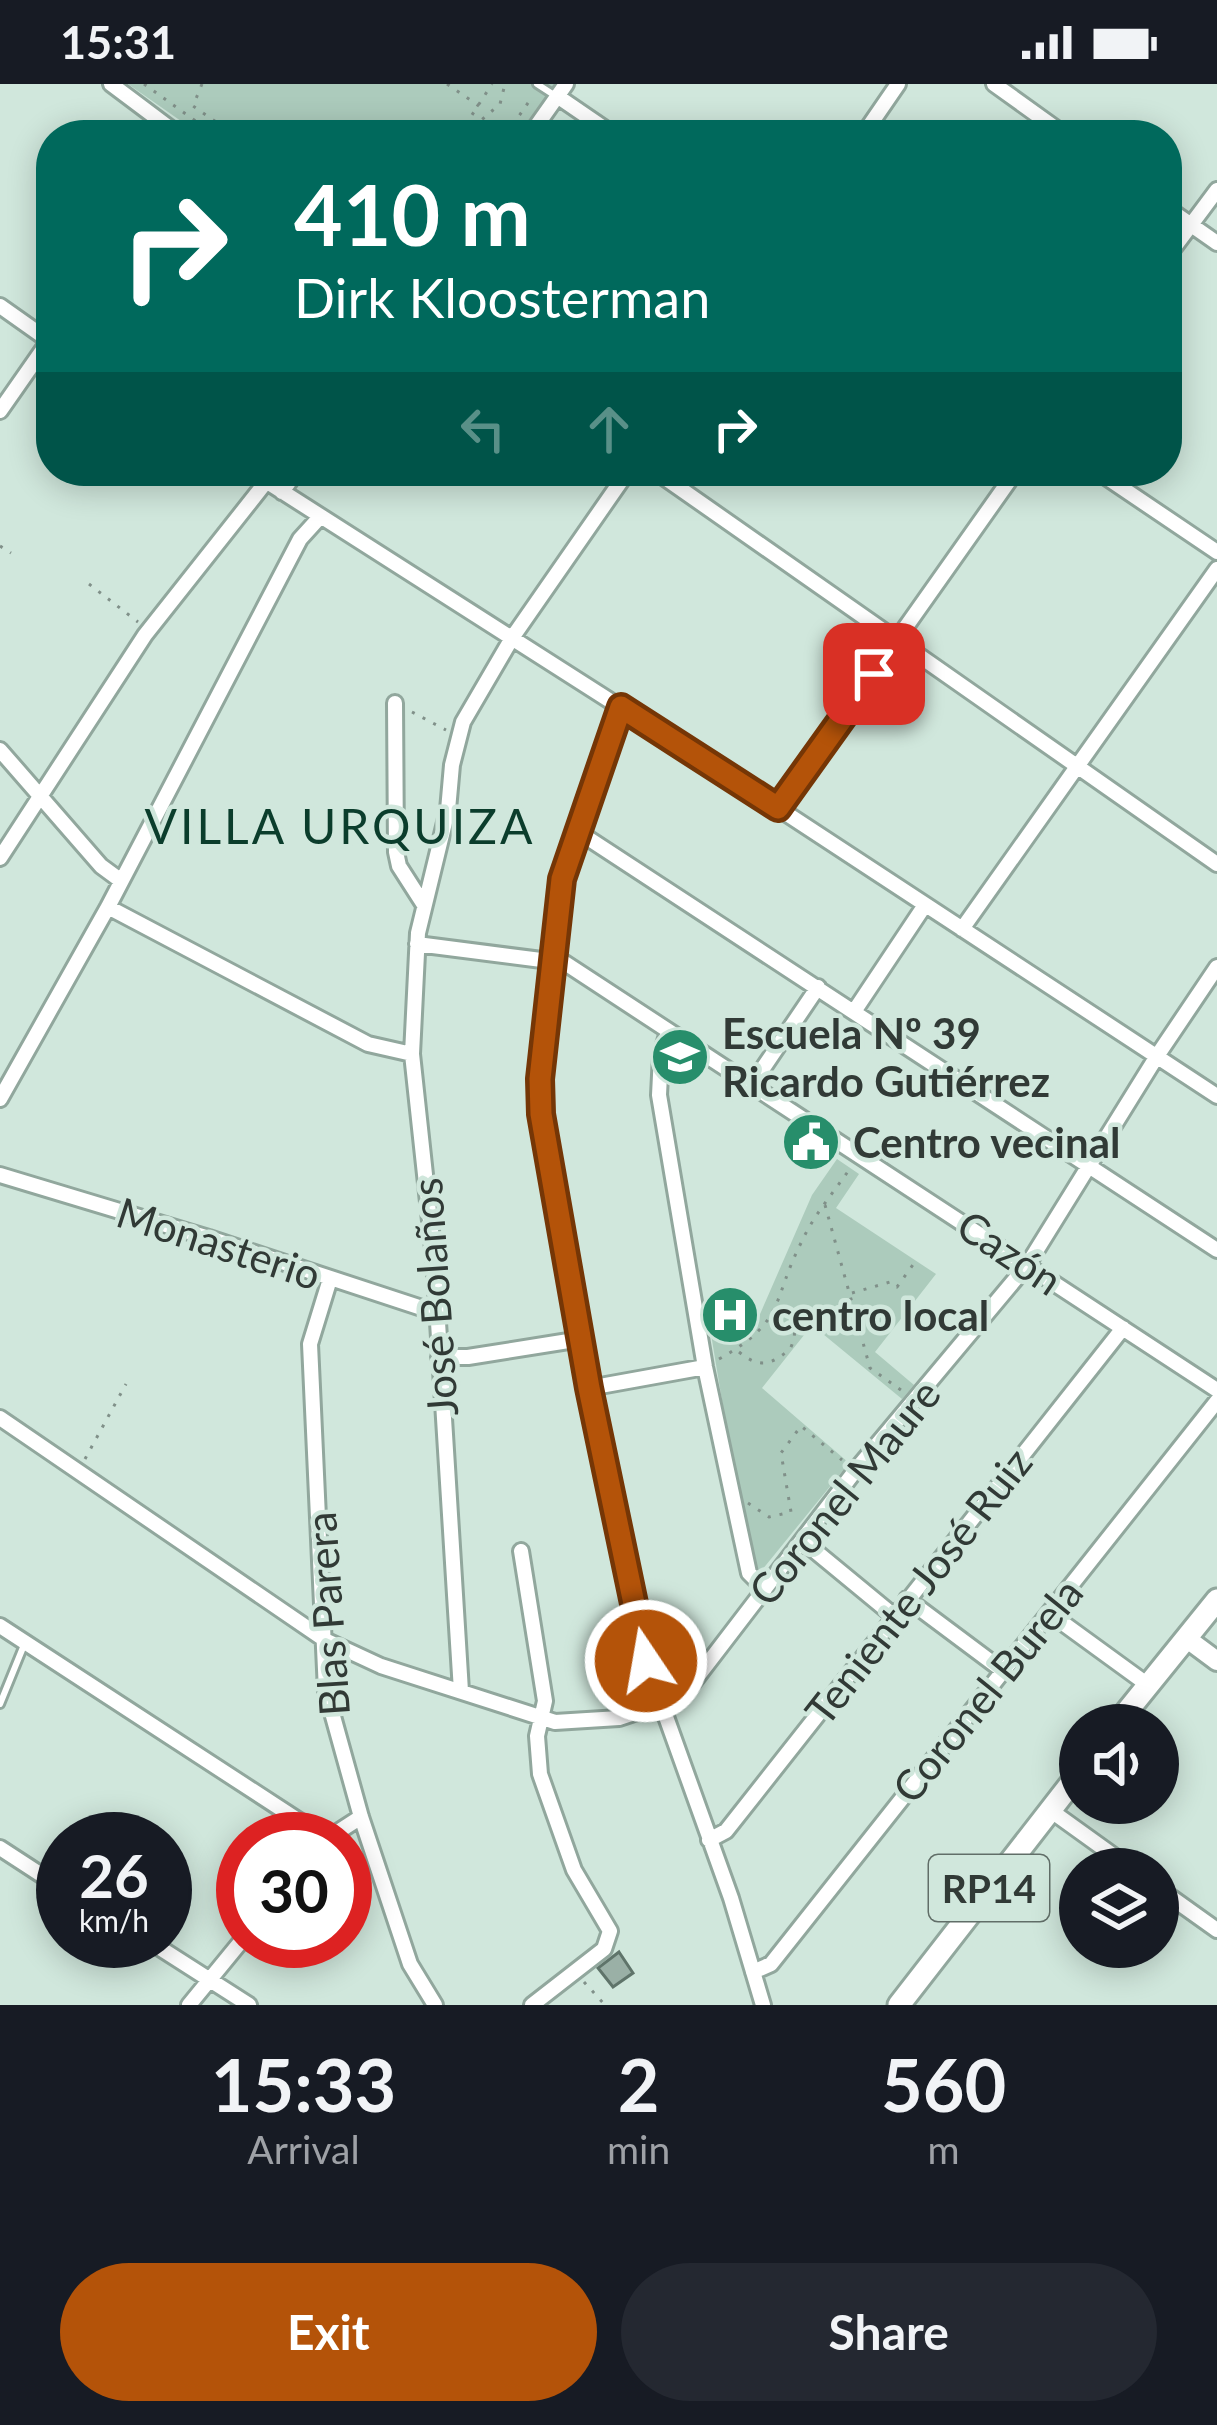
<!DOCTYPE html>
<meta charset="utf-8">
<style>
:root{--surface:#171b24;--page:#242831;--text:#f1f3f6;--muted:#9ea1a6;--accent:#b45309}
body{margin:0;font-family:Lato,sans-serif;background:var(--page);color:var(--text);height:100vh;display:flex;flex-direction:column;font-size:45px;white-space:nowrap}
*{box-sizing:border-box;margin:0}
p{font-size:39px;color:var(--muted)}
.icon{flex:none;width:66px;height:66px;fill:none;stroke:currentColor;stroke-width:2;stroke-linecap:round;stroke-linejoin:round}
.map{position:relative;height:1921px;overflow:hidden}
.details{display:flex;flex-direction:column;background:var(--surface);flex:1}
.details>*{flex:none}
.guide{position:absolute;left:36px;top:36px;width:1146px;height:366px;border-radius:48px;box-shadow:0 6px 30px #0003;background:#00695c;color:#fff;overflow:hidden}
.fabs{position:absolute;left:1059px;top:1620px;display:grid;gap:24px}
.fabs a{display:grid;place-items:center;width:120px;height:120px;border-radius:50%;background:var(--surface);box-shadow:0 6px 30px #0003;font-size:60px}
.speed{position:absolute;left:36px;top:1728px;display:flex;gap:24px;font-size:60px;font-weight:700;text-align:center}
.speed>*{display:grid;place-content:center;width:156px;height:156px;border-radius:50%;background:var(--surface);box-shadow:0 6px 30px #0003;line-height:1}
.speed small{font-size:30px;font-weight:400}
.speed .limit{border:18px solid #d22;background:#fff;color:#111}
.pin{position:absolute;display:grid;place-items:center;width:102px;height:102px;color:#fff;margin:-51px;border-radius:24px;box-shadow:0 6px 18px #0006}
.me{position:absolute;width:132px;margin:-66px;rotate:348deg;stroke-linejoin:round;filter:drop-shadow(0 0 9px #0008)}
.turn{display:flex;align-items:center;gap:42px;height:252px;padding:0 60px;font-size:54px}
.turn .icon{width:156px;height:156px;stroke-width:2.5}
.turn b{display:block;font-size:84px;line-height:102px}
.lanes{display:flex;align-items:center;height:114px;padding:0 60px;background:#0003;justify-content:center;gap:60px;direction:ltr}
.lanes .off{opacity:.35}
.eta{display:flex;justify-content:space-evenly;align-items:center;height:204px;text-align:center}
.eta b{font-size:72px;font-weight:700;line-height:84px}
.action{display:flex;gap:24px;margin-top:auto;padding:24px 60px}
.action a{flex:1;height:138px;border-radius:72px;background:var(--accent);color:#fff;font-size:48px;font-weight:700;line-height:138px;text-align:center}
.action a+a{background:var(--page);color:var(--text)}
.status{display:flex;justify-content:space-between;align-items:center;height:84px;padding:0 60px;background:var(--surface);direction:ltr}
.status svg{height:33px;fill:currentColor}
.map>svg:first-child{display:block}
.green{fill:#accbbc}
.building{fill:#9ab0a6;stroke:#5f746a;stroke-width:3}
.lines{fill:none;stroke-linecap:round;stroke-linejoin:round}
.lane-casing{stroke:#91a79d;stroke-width:12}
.street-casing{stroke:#91a79d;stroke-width:20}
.secondary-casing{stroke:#91a79d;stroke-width:24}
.primary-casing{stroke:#91a79d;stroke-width:27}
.path{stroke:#809089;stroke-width:3;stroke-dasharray:3 9;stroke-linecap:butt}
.lane{stroke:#fff;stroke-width:6}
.street{stroke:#fff;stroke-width:14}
.secondary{stroke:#fff;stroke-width:18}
.primary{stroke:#fff;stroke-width:21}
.route-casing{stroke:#753606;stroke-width:30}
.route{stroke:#b45309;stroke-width:21}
.labels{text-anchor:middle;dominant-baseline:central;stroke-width:9;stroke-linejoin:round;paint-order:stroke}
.shield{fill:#d0e7dc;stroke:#616e68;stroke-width:3}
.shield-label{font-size:39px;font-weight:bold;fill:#313a36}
.poi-label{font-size:42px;font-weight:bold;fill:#313a36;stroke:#d0e7dc;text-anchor:start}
.street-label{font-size:42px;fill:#313a36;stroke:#d0e7dc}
.quarter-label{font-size:48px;letter-spacing:3px;fill:#0b3d2c;stroke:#d0e7dc}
</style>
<div class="status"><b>15:31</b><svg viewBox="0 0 49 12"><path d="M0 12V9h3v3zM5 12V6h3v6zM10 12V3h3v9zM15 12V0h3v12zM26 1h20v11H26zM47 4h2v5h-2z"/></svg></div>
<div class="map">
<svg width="1217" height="1921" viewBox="0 0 1217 1921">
<rect width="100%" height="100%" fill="#d0e7dc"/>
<!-- green -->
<path class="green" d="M128,0H557L520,51H201Z
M837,1075L859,1090L836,1124L936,1190L875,1268L914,1301L902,1315L812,1241L762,1304L849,1379L762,1486L754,1488L749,1480L710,1244L757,1237L812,1111Z"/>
<!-- building -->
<path class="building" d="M619,1868L633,1889L613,1903L598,1884Z"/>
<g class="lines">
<defs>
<path id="lane" d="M537,0L554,11
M0,1620L24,1561"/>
<path id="street" d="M111,0L179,51
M994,0L1065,51
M557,12L614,51
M530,51L566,0
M863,51L898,0
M1167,124L1217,159
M1167,173L1217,106
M0,222L51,258
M0,327L51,254
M250,387L778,724L1217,1012
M655,387L1217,780
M1097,387L1217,468
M282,408L297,387
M395,619L396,768L399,782L424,821
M621,623L613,639L562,795L540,995L541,1030L589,1304L646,1577L731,1814L763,1921
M0,666L101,782L120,796
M778,724L1016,387
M577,747L1217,1166
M0,774L145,551L266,398
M108,823L368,960L412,970
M962,845L1217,485
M417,860L565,879L1217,1306
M855,926L925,821
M668,948L661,971L659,1011L705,1283L749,1489L765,1505
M753,999L818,903
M0,1015L108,823L300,455L320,433
M0,1091L209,1154L437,1229
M330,1195L310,1260L326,1607L361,1733L410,1880L435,1921
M439,1273H468L581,1255
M589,1304L705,1283
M0,1334L325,1556L381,1582L555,1638L619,1634L682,1613L855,1387L1028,1180L1157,972L1217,883
M803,1457L894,1532
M521,1467L545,1617L537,1652L540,1690L574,1786L610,1847L604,1865L532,1921
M907,1515L1002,1586
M1049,1529L1148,1601
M0,1542L327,1755
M461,1607L434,1174L412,970L418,849L448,726L452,681L463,638L512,554L628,387
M1050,1726L1132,1785
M327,1755L361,1733
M709,1756L726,1747L1123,1244
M0,1764L63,1805
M1158,1804L1217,1846
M149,1857L249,1921
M753,1888L771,1880L1217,1317
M189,1921L243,1855"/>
<path id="secondary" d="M1186,1554L1217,1577"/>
<path id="primary" d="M1116,1641L1217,1516
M899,1921L1080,1688"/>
</defs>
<!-- lane casing -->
<use href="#lane" class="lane-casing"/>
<!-- street casing -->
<use href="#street" class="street-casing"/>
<!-- secondary casing -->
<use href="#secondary" class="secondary-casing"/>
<!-- primary casing -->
<use href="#primary" class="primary-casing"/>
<!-- path -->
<path class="path" d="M144,0L215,51
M202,0L193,22L235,51
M447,0L479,22
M198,51L207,34
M459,51L492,0
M464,51L500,20L505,0
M506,51L532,13
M0,462L11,469
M89,500L138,538
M412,628L446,646
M825,1121L870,1284L901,1306
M852,1209L890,1198L897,1203L915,1178
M739,1268C760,1285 771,1281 790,1265C798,1250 796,1231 781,1221
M719,1275C787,1237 771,1217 802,1157C814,1131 833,1109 849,1086
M85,1375L126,1300
M748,1419L769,1433L791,1428L781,1369L801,1342L842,1376
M584,1898L605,1921"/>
<!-- lane -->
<use href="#lane" class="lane"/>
<!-- street -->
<use href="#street" class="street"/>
<!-- secondary -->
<use href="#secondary" class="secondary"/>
<!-- primary -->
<use href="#primary" class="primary"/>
</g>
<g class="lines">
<defs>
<path id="route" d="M646,1577L589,1304L541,1030L540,995L562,795L621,623L778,724L874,590"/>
</defs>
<!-- route casing -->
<use href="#route" class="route-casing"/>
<!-- route -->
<use href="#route" class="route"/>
</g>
<!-- icons -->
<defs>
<symbol id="school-disc" viewBox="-11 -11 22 22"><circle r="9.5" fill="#278e6b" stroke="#d0e7dc"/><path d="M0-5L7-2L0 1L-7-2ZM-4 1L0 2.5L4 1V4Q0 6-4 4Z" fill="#fff"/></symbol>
<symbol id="civic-disc" viewBox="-11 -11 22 22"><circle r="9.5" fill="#278e6b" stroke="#d0e7dc"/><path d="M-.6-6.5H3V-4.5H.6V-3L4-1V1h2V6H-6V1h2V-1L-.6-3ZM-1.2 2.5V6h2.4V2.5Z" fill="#fff"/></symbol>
<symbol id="hospital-disc" viewBox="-11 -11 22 22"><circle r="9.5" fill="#278e6b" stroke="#d0e7dc"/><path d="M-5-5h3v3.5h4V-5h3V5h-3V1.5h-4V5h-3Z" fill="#fff"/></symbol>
</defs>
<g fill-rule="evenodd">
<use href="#school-disc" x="647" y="940" width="66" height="66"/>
<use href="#civic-disc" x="778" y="1025" width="66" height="66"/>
<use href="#hospital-disc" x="697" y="1198" width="66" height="66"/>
</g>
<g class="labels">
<!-- shield labels -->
<rect class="shield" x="929" y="1771" width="120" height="66" rx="9"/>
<g class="shield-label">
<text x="989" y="1804">RP14</text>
</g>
<!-- poi labels -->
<g class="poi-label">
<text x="722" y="949">Escuela Nº 39<tspan x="722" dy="48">Ricardo Gutiérrez</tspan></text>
<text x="853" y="1058">Centro vecinal</text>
<text x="772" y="1231">centro local</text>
</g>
<!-- street labels -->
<g class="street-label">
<text transform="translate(219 1159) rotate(18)">Monasterio</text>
<text transform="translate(1010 1168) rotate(34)">Cazón</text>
<text transform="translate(434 1213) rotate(-94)">José Bolaños</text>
<text transform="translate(844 1408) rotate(-51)">Coronel Maure</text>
<text transform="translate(918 1502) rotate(-52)">Teniente José Ruiz</text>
<text transform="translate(327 1530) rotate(-94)">Blas Parera</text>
<text transform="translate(987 1606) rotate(-51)">Coronel Burela</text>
</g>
<!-- quarter labels -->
<g class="quarter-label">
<text x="340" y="741">VILLA URQUIZA</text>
</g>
</g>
</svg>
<div class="fabs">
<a><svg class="icon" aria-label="sound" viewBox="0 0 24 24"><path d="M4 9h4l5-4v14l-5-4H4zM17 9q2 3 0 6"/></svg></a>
<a><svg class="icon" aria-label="layers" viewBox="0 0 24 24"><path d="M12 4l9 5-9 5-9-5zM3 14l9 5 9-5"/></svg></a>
</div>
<div class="speed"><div>26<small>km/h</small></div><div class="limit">30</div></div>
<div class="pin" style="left:874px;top:590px;background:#d93025"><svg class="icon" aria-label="arrive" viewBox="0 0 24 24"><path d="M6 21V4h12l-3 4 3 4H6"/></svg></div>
<svg class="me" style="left:646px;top:1577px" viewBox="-20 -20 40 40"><circle r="17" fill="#b45309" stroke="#fff" stroke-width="3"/><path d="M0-11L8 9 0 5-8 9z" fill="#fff"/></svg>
<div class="guide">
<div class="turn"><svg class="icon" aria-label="right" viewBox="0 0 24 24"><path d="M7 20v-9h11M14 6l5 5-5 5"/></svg><div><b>410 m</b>Dirk Kloosterman</div></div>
<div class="lanes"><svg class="icon off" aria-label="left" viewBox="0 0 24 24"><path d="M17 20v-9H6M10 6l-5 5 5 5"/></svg><svg class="icon off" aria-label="ahead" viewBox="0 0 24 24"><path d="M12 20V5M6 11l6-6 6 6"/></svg><svg class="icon" aria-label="right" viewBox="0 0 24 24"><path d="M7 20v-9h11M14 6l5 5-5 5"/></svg></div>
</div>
</div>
<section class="details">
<div class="eta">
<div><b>15:33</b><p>Arrival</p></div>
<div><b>2</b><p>min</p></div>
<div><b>560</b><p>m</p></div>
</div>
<div class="action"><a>Exit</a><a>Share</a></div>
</section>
